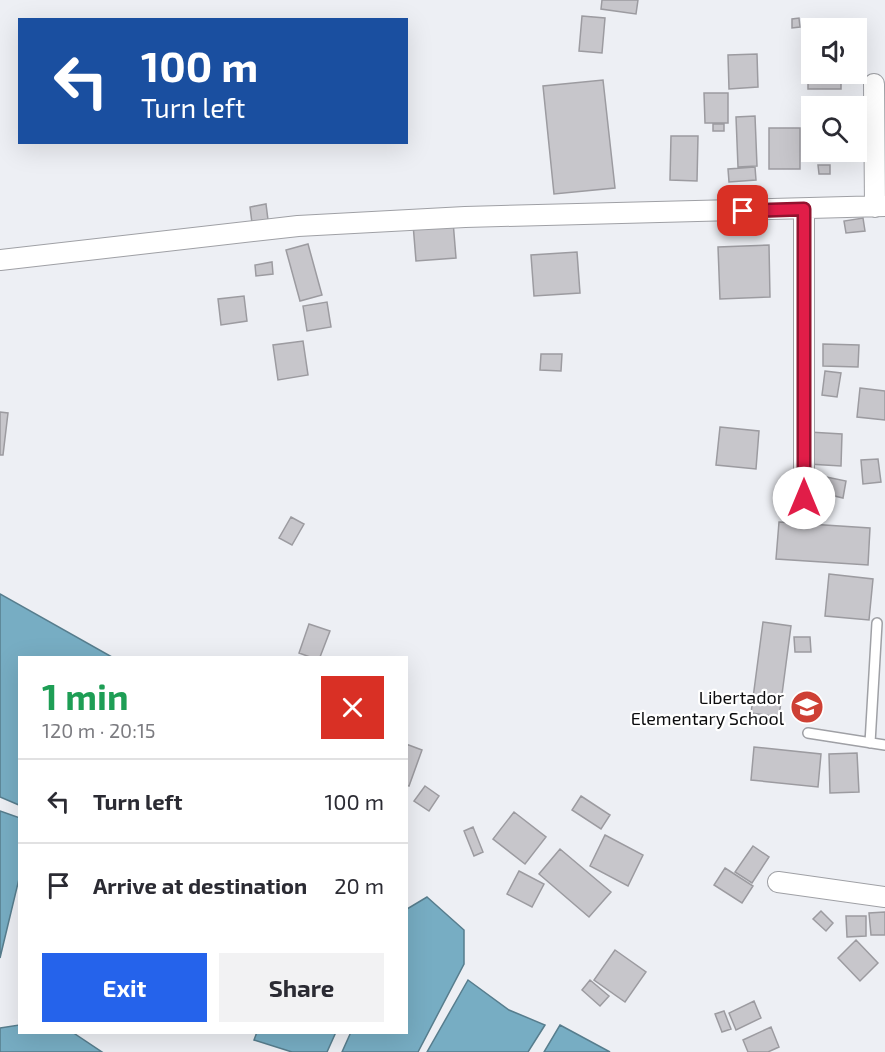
<!DOCTYPE html>
<meta charset="utf-8">
<style>
:root{--surface:#fff;--page:#f2f2f3;--text:#2b2b33;--muted:#7c7c81;--line:#e1e1e2;--accent:#2563eb}
body{margin:0;font-family:"Exo 2",sans-serif;background:var(--page);color:var(--text);height:100vh;display:flex;flex-direction:column;font-size:22px;white-space:nowrap}
*{box-sizing:border-box;margin:0}
p{font-size:20px;color:var(--muted)}
.icon{flex:none;width:33px;height:33px;fill:none;stroke:currentColor;stroke-width:2;stroke-linecap:round;stroke-linejoin:round}
.map{position:relative;flex:1;overflow:hidden}
.drawer{position:absolute;left:18px;top:656px;width:390px;height:378px;display:flex;flex-direction:column;background:var(--surface);border-radius:0px;box-shadow:0 6px 24px #0002}
.drawer>*{flex:none}
.banner{position:absolute;left:18px;top:18px;width:390px;height:126px;border-radius:0px;box-shadow:0 6px 24px #0002;background:#1a4fa0;color:#fff;overflow:hidden}
.tools{position:absolute;left:801px;top:18px;display:grid;gap:12px}
.tools a{display:grid;place-items:center;width:66px;height:66px;border-radius:0px;background:var(--surface);box-shadow:0 6px 24px #0002;font-size:30px}
.pin{position:absolute;display:grid;place-items:center;width:51px;height:51px;color:#fff;margin:-26px;border-radius:12px;box-shadow:0 3px 9px #0006}
.me{position:absolute;width:66px;margin:-33px;rotate:0deg;stroke-linejoin:round;filter:drop-shadow(0 0 4px #0008)}
.turn{display:flex;align-items:center;gap:21px;height:126px;padding:0 24px;font-size:27px}
.turn .icon{width:78px;height:78px;stroke-width:2.5}
.turn b{display:block;font-size:42px;line-height:51px}
.round{display:grid;place-items:center;flex:none;width:63px;height:63px;border-radius:0px;background:var(--page)}
.headline{display:flex;align-items:center;justify-content:space-between;height:102px;padding:0 24px}
h1{font-size:36px;font-weight:700;line-height:45px;color:#1e9e55}
.primary-button{display:flex;gap:12px;margin-top:auto;padding:12px 24px}
.primary-button a{flex:1;height:69px;border-radius:0px;background:var(--accent);color:#fff;font-size:24px;font-weight:700;line-height:69px;text-align:center}
.primary-button a+a{background:var(--page);color:var(--text)}
ul{padding:0;list-style:none}
li{display:flex;align-items:center;gap:18px;height:84px;padding:0 24px;border-top:2px solid var(--line)}
li div{flex:1}
li b{display:block;font-size:22px}
li em{font-style:normal}
.map>svg:first-child{display:block}
.water{fill:#77adc3;stroke:#577d8d;stroke-width:1.5}
.building{fill:#c7c6cb;stroke:#9c9ba0;stroke-width:1.5}
.lines{fill:none;stroke-linecap:round;stroke-linejoin:round}
.service-casing{stroke:#9fa0a5;stroke-width:12}
.minor-casing{stroke:#9fa0a5;stroke-width:22}
.service{stroke:#fff;stroke-width:9}
.minor{stroke:#fff;stroke-width:20}
.route-casing{stroke:#92132f;stroke-width:15}
.route{stroke:#e11d48;stroke-width:10}
.labels{text-anchor:middle;dominant-baseline:central;stroke-width:4.5;stroke-linejoin:round;paint-order:stroke}
.poi-label{font-size:18px;fill:#0c0c0e;stroke:#fff;text-anchor:end}
</style>
<div class="map">
<svg width="885" height="1052" viewBox="0 0 885 1052">
<rect width="100%" height="100%" fill="#edeff4"/>
<!-- water -->
<path class="water" d="M0,594L112,657H20L19,805L0,797Z
M0,811L20,818L19,879L0,958Z
M427,897L464,930V964L418,1052H342L351,1032H406L407,909Z
M468,980L509,1010L545,1025L528,1052H427Z
M19,1025L20,1032H72L102,1052H0V1028Z
M560,1025L610,1052H544Z
M257,1032H336L327,1052H292L254,1040Z"/>
<!-- building -->
<path class="building" d="M602,0H638L636,14L601,9Z
M582,16L605,18L602,53L579,51Z
M799,18L800,27L792,28V19Z
M808,47H812V74H841V89H808Z
M757,54L758,87L729,89L728,55Z
M603,80L615,188L554,194L543,86Z
M704,93H728V123H705Z
M755,116L757,166L738,167L736,117Z
M713,124H724V131H713Z
M769,128H800V169H769Z
M671,136H698L697,181L670,180Z
M805,139H812V152H831V158L806,159Z
M818,165H830V174H819Z
M755,167L756,180L729,182L728,169Z
M266,204L268,220L252,223L250,207Z
M863,218L865,231L846,233L844,221Z
M453,221L456,258L416,261L413,224Z
M308,244L322,295L300,301L286,250Z
M769,245L770,297L720,299L718,247Z
M577,252L580,293L534,296L531,255Z
M272,262L273,274L256,276L255,265Z
M244,296L247,321L221,325L218,299Z
M327,302L331,327L307,331L303,306Z
M303,341L308,375L278,380L273,345Z
M823,344L859,345L858,367L823,366Z
M541,354H562L561,371L540,370Z
M825,371L841,373L837,397L822,395Z
M860,388L885,391V420L857,417Z
M0,412L8,413L3,455H0Z
M720,427L759,431L756,469L716,465Z
M809,432L842,434L841,466L808,464Z
M878,459L881,482L863,484L861,460Z
M812,474L846,481L843,498L809,490Z
M291,517L304,524L292,545L279,538Z
M779,522L870,528L868,565L776,559Z
M829,574L873,579L869,620L825,616Z
M763,622L791,626L779,717L751,713Z
M309,624L330,631L320,657H310L299,653Z
M794,637H810L811,652H795Z
M406,744L422,750L409,786L406,785Z
M754,747L821,754L818,787L751,780Z
M857,753L859,792L830,793L829,754Z
M425,786L439,796L429,811L414,801Z
M581,796L610,815L601,829L572,810Z
M514,812L546,837L525,864L493,839Z
M473,827L483,852L474,856L464,831Z
M605,835L643,855L628,886L590,866Z
M753,846L769,857L752,883L735,872Z
M560,849L611,892L589,917L539,874Z
M725,868L753,886L742,903L714,885Z
M519,871L544,884L532,907L507,894Z
M821,911L833,923L826,931L813,919Z
M885,912V935H871L869,913Z
M846,916H866V936L847,937Z
M856,940L878,963L860,981L838,958Z
M615,950L646,972L625,1002L594,980Z
M590,980L609,996L600,1006L582,990Z
M754,1001L761,1018L736,1030L729,1013Z
M724,1011L731,1029L722,1032L715,1014Z
M771,1027L779,1047L768,1052H748L743,1040Z"/>
<g class="lines">
<defs>
<path id="service" d="M808,733L885,745
M870,743L877,623"/>
<path id="minor" d="M874,84L875,207
M804,209V498
M0,260L298,226L465,217L885,206
M778,882L885,897"/>
</defs>
<!-- service casing -->
<use href="#service" class="service-casing"/>
<!-- minor casing -->
<use href="#minor" class="minor-casing"/>
<!-- service -->
<use href="#service" class="service"/>
<!-- minor -->
<use href="#minor" class="minor"/>
</g>
<g class="lines">
<defs>
<path id="route" d="M743,211L804,209V498"/>
</defs>
<!-- route casing -->
<use href="#route" class="route-casing"/>
<!-- route -->
<use href="#route" class="route"/>
</g>
<!-- icons -->
<defs>
<symbol id="school-disc" viewBox="-11 -11 22 22"><circle r="9.5" fill="#ce4035" stroke="#fff"/><path d="M0-5L7-2L0 1L-7-2ZM-4 1L0 2.5L4 1V4Q0 6-4 4Z" fill="#fff"/></symbol>
</defs>
<g fill-rule="evenodd">
<use href="#school-disc" x="788" y="688" width="38" height="38"/>
</g>
<g class="labels">
<!-- poi labels -->
<g class="poi-label">
<text x="784" y="697">Libertador<tspan x="784" dy="21">Elementary School</tspan></text>
</g>
</g>
</svg>
<div class="tools">
<a><svg class="icon" aria-label="sound" viewBox="0 0 24 24"><path d="M4 9h4l5-4v14l-5-4H4zM17 9q2 3 0 6"/></svg></a>
<a><svg class="icon" aria-label="search" viewBox="0 0 24 24"><circle cx="10" cy="10" r="6"/><path d="M15 15l6 6"/></svg></a>
</div>
<div class="pin" style="left:743px;top:211px;background:#d93025"><svg class="icon" aria-label="arrive" viewBox="0 0 24 24"><path d="M6 21V4h12l-3 4 3 4H6"/></svg></div>
<svg class="me" style="left:804px;top:498px" viewBox="-20 -20 40 40"><circle r="19" fill="#fff"/><path d="M0-13L10 11 0 6-10 11z" fill="#e11d48"/></svg>
<div class="banner">
<div class="turn"><svg class="icon" aria-label="left" viewBox="0 0 24 24"><path d="M17 20v-9H6M10 6l-5 5 5 5"/></svg><div><b>100 m</b>Turn left</div></div>
</div>
<section class="drawer">
<div class="headline"><div><h1>1 min</h1><p>120 m · 20:15</p></div><a class="round" style="background:#d93025;color:#fff"><svg class="icon" aria-label="close" viewBox="0 0 24 24"><path d="M6 6l12 12M18 6L6 18"/></svg></a></div>
<ul>
<li><svg class="icon" aria-label="left" viewBox="0 0 24 24"><path d="M17 20v-9H6M10 6l-5 5 5 5"/></svg><div><b>Turn left</b></div><em>100 m</em></li>
<li><svg class="icon" aria-label="arrive" viewBox="0 0 24 24"><path d="M6 21V4h12l-3 4 3 4H6"/></svg><div><b>Arrive at destination</b></div><em>20 m</em></li>
</ul>
<div class="primary-button"><a>Exit</a><a>Share</a></div>
</section>
</div>
